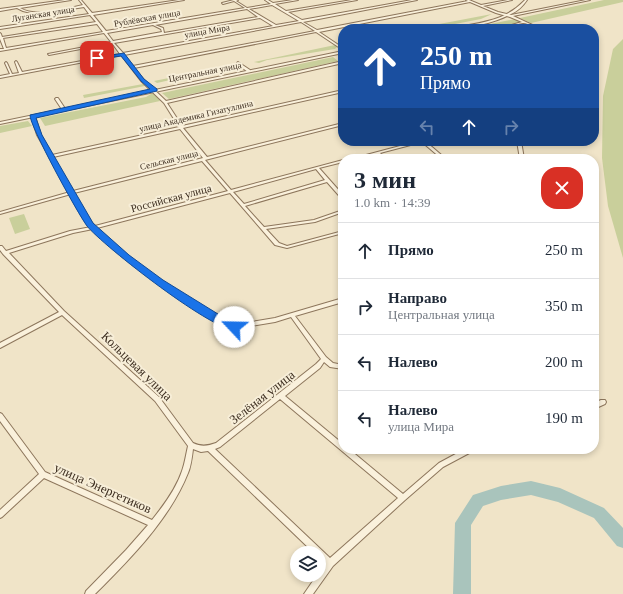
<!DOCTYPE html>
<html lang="ru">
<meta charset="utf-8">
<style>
:root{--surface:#fff;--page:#f6f6f7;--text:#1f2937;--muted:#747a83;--line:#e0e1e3}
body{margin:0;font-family:Georgia,serif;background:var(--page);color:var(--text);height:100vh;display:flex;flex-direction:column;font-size:15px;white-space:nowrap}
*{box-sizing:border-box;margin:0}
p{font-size:13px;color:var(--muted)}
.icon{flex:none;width:22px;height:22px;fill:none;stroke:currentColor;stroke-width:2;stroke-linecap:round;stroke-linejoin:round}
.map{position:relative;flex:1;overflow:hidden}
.details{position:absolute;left:338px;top:154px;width:261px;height:300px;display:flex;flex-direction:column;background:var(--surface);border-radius:16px;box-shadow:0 2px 6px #0003}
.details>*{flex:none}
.banner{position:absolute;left:338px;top:24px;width:261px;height:122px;border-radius:16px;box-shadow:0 2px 6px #0003;background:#1a4fa0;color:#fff;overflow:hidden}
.buttons{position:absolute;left:290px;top:546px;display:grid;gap:8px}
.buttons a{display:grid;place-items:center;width:36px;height:36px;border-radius:50%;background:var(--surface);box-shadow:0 2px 6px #0003;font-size:20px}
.pin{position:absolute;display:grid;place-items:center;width:34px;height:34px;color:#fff;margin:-17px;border-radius:8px;box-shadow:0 2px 6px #0006}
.me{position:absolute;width:44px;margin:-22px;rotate:294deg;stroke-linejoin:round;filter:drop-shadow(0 0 3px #0008)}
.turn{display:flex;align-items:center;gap:14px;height:84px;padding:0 16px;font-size:18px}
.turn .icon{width:52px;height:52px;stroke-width:2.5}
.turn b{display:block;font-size:28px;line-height:34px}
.lanes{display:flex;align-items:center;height:38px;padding:0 16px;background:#0003;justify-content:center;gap:20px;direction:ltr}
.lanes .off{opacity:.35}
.round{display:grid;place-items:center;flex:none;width:42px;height:42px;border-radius:16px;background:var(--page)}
.head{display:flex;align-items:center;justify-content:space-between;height:68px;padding:0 16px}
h1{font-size:24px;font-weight:800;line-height:30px}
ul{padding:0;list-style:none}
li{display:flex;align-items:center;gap:12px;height:56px;padding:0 16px;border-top:1px solid var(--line)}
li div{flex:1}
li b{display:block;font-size:15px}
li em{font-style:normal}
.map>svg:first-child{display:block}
.green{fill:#c9cf9b}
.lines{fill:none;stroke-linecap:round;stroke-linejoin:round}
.river{fill:#a9c4bc;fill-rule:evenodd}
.minor-casing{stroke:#8d765c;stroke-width:2}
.tertiary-casing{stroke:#8d765c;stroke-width:2}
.minor{fill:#faf1dc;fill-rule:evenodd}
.tertiary{fill:#faf1dc;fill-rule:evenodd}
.route{fill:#1a73e8;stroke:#114b97}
.labels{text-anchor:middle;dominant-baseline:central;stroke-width:4;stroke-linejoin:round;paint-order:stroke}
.far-street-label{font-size:9px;fill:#3d2e20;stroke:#f7eed8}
.street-label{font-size:11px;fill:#3d2e20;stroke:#f7eed8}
.near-street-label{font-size:13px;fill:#3d2e20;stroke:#f7eed8}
</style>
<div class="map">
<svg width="623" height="594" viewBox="0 0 623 594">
<rect width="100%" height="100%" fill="#f0e4c8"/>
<!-- green -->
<path class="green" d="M604,0H623V2L531,23L520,18Z
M492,14L481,19L429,29H413Z
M515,19L522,22L495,29H465Z
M623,39V258L608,206L602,158L603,96L613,49Z
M335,45L337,47L335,49L267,60L259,63L254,62Z
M333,57L338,61L169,99L162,93Z
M238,64V67L183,77L157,83L154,81Z
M143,84L145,86L84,98L83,95Z
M151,94H157L160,101L45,126L40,118L146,97Z
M28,121L32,126L0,133V126Z
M24,214L30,229L15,234L9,218Z"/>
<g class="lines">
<!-- river -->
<path class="river" d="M531,481L560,488L604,508L623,528V548L617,546L594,518L558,502L531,495L501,500L483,506L471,525V594H453L455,523L473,495L501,486Z"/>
<defs>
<path id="minor" d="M65,0H71L20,8C36,18 65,9 83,5L79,0H81L92,13L179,0H184L93,15L106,31L245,8L234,1L223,4L222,3L234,0H238L236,1L247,8L271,4L265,0H268L273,3L293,0H298L275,4L286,11L352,0H357L288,12L302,20L412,0H417L303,22L317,30L468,1L466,0H469L481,5L508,0H512L483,6L498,12L511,15L586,0H590L513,16L541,29C535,29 529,23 523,23C514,24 506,29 497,29L522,22L510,17L496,13L470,2L319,32L343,48V50L316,32L134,68L143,79L166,101L343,61V63L167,103L182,126L343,90V92L183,128L207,157L343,123V125L205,160L231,190L343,160V162L319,168L343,195V199H342L327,182L245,206L264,227L314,220L343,210V212L315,222L266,229L279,243L287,246L343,231V233L287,248L275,245L230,193L97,228L128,256L161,281L221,320L234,325L275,318L343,298V302L295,316L326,357L333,363L343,365V369L330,367L324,362L320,368L285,396L343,444V449H349L403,494L439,463L465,449H474L473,451L443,467L405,500L333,566L313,594H304L317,575H319V572L325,563L319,558V553H314L208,451L201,452L193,449C192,457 191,466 188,473C170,519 129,560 95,594H85L86,591L126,550L148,525L44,478L2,517L0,518V510L39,474L0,421V413L2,414L45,472L152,520C164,505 176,489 182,471C185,463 186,454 188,446L155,401L62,315L0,348V343L59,312L3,254L0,250V246H2L6,251L70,231L91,227L88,224L71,194L0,214V212L70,192L37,135L31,116L32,115L35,116L41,135L52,155L179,127L164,103L141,81L121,55L0,78V76L10,74L5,63L6,62L7,63L12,74L19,73L15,62L16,61L17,62L22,72L120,54L112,43L49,55L48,54L111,42L104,33L0,51V49H4L0,39V33L1,34L2,37L96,22L90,15L0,29V27L89,14L84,7L59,11L39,13H31L23,11L17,8L0,11V9ZM272,5L299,21L276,25L249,9ZM247,9L258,17L164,33L163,28L155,25ZM260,18L273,26L123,53L114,43ZM301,22L315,31L133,66L124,55ZM97,24L103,32L6,48L3,38ZM153,25L161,29L162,32L113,41L107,33ZM180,129L203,158L73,191L53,157ZM202,161L228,191L95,226L92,223L74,193ZM316,169L325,180L244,204L233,192ZM93,229L124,258L157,283L217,322L234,329L275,322L291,317L321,359L316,364L216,443C208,446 201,447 193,443L159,397L64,311L9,253L73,233ZM280,399L398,498L330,558L215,449L220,447Z
M238,62L250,70V72H248L237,64V63Z
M56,98H58L66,110L65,111H63L55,99Z
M419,141H425L446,159H442L422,142L380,153L386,159H382L376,154L357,159H351Z
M517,141H521L524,159H520Z
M601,400H605L606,402L605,404L594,409V403Z"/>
<path id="tertiary" d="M525,0H527C523,6 518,11 511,14C495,23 466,29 448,29C454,26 462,26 469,25C491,21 509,17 525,0Z
M343,51V53L0,124V122Z"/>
</defs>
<!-- minor casing -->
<use href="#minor" class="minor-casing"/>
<!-- tertiary casing -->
<use href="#tertiary" class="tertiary-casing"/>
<!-- minor -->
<use href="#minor" class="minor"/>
<!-- tertiary -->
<use href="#tertiary" class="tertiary"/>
</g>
<!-- route -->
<path class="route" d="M124,53L144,79L157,89V91L36,118L42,135L93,223L129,255L163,280L239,327L238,330C218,336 102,245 87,226C78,214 29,125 30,115L150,89L141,81L121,56L97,60L94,58Z"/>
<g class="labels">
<!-- far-street labels -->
<g class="far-street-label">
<text transform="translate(43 14) rotate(-9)">Луганская улица</text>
<text transform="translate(147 18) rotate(-10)">Рублёвская улица</text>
<text transform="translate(207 31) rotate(-10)">улица Мира</text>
<text transform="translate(205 72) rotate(-11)">Центральная улица</text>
<text transform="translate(196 116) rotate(-13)">улица Академика Гизатуллина</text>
<text transform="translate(169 160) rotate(-14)">Сельская улица</text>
</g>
<!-- street labels -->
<g class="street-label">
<text transform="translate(171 198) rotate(-15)">Российская улица</text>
</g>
<!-- near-street labels -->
<g class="near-street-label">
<text transform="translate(137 366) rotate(44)">Кольцевая улица</text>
<text transform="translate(262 397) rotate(-38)">Зелёная улица</text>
<text transform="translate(103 488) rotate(24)">улица Энергетиков</text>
</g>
</g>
</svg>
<div class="buttons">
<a><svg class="icon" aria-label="layers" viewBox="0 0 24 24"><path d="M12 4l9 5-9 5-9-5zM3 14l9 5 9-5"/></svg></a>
</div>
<div class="pin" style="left:97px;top:58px;background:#d93025"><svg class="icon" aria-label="arrive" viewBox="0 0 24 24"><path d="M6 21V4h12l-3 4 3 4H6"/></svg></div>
<svg class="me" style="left:234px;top:327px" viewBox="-20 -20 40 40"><circle r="19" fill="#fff"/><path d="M0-13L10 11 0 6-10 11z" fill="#1a73e8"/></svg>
<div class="banner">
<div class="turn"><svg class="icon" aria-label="ahead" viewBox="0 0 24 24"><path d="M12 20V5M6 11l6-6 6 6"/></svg><div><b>250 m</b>Прямо</div></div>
<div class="lanes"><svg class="icon off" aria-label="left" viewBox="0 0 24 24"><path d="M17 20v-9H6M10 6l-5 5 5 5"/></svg><svg class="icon" aria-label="ahead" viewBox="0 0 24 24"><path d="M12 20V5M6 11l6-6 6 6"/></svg><svg class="icon off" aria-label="right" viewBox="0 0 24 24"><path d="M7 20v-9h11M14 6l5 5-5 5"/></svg></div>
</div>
<section class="details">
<div class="head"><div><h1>3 мин</h1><p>1.0 km · 14:39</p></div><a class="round" style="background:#d93025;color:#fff"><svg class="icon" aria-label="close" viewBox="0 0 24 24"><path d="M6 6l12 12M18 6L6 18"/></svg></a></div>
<ul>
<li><svg class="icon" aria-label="ahead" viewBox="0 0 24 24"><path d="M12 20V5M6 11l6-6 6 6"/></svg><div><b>Прямо</b></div><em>250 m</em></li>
<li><svg class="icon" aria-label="right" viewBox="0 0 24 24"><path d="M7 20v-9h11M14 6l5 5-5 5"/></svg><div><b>Направо</b><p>Центральная улица</p></div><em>350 m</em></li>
<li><svg class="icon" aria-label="left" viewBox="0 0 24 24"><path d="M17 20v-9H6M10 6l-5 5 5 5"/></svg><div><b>Налево</b></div><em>200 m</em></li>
<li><svg class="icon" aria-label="left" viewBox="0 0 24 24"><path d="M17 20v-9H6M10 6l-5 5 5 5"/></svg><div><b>Налево</b><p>улица Мира</p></div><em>190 m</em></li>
</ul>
</section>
</div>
